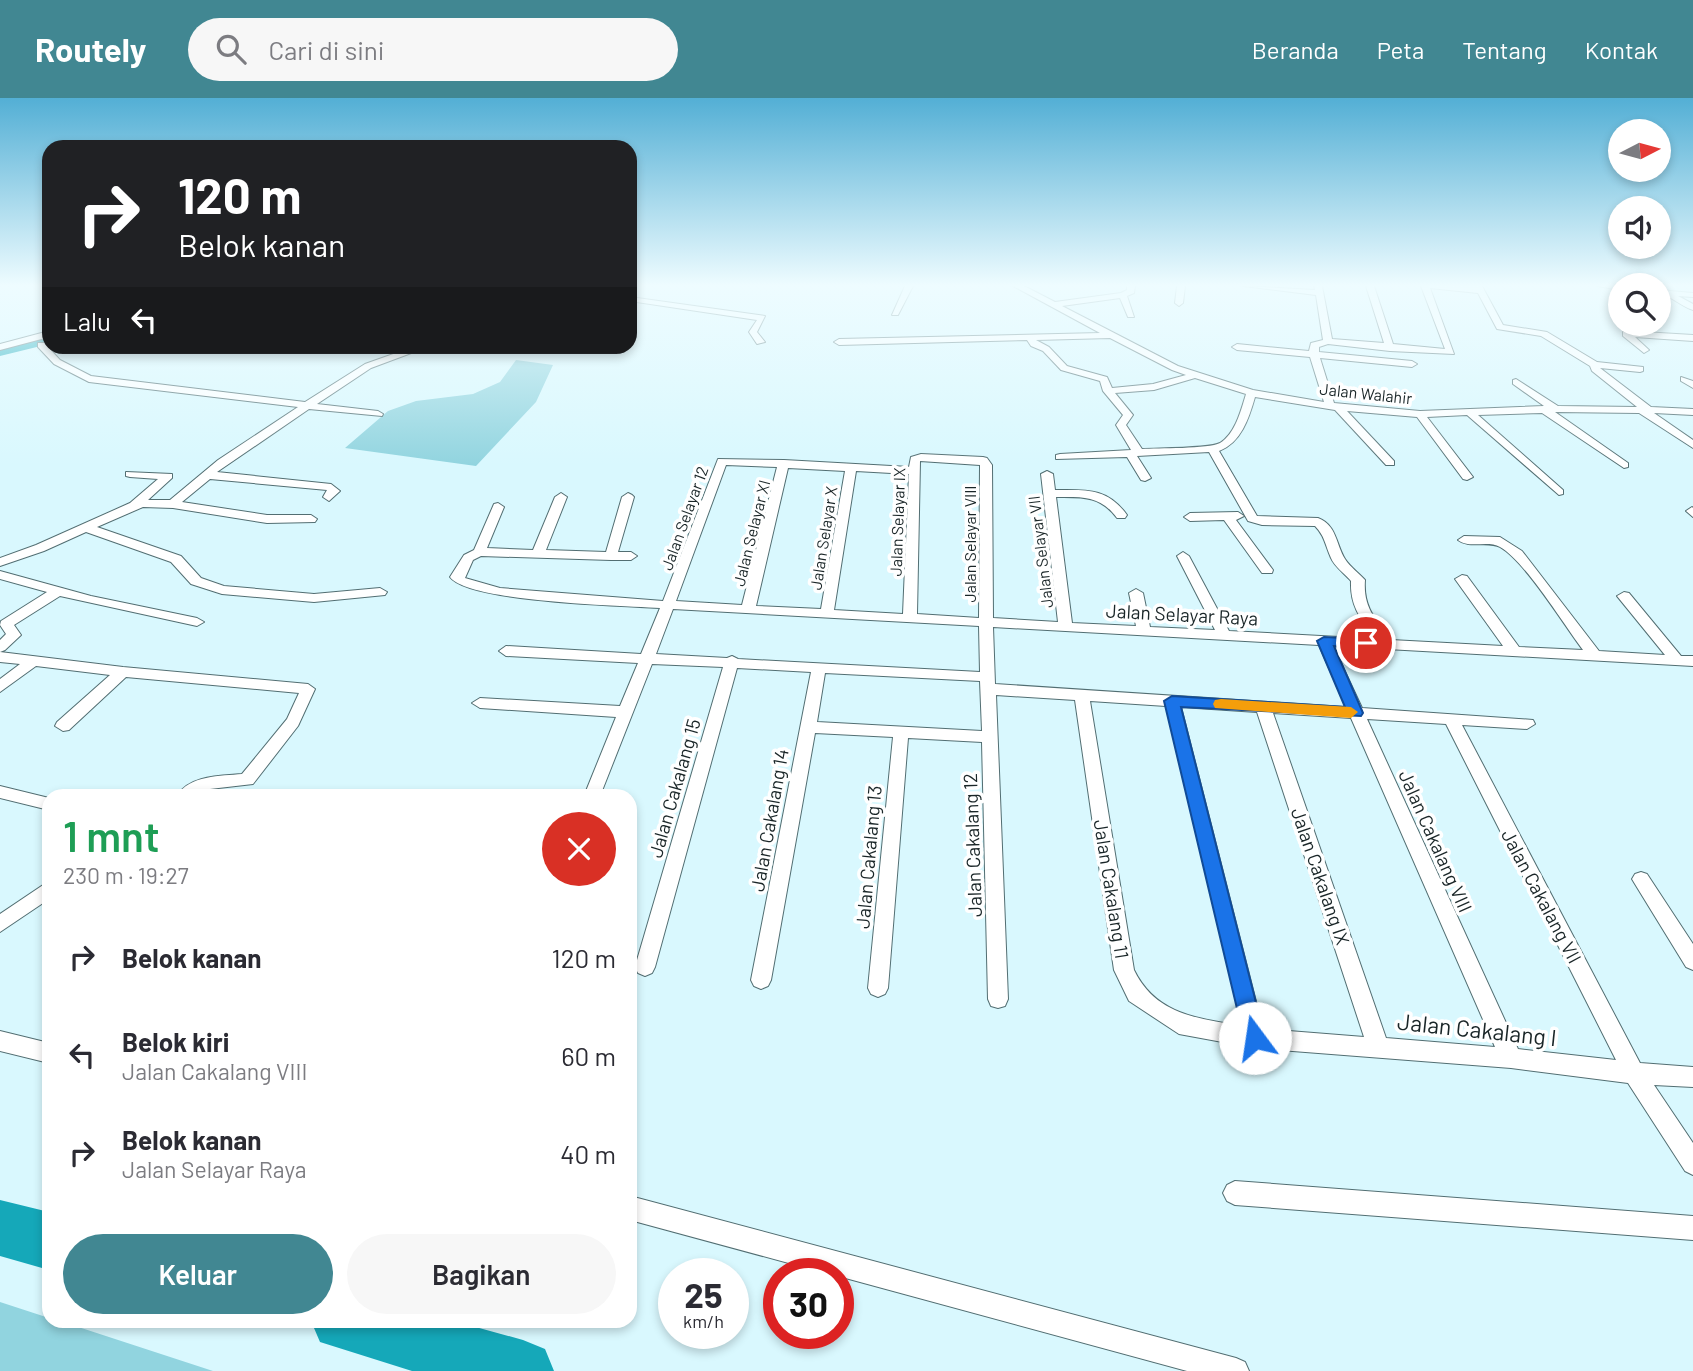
<!DOCTYPE html>
<html lang="id">
<meta charset="utf-8">
<style>
:root{--surface:#fff;--page:#f7f7f7;--text:#2b2b33;--muted:#7c7c81;--accent:#418792}
body{margin:0;font-family:Barlow,sans-serif;background:var(--page);color:var(--text);height:100vh;display:flex;flex-direction:column;font-size:26px;white-space:nowrap}
*{box-sizing:border-box;margin:0}
p{font-size:23px;color:var(--muted)}
.icon{flex:none;width:38px;height:38px;fill:none;stroke:currentColor;stroke-width:2;stroke-linecap:round;stroke-linejoin:round}
.map{position:relative;flex:1;overflow:hidden}
.drawer{position:absolute;left:42px;top:691px;width:595px;height:539px;display:flex;flex-direction:column;background:var(--surface);border-radius:21px;box-shadow:0 4px 10px #0003}
.drawer>*{flex:none}
.hud{position:absolute;left:42px;top:42px;width:595px;height:214px;border-radius:21px;box-shadow:0 4px 10px #0003;background:#202124;color:#fff;overflow:hidden}
.needle{width:46px;rotate:84deg}
.controls{position:absolute;left:1608px;top:21px;display:grid;gap:14px}
.controls a{display:grid;place-items:center;width:63px;height:63px;border-radius:50%;background:var(--surface);box-shadow:0 4px 10px #0003;font-size:35px}
.speed{position:absolute;left:658px;top:1160px;display:flex;gap:14px;font-size:35px;font-weight:700;text-align:center}
.speed>*{display:grid;place-content:center;width:91px;height:91px;border-radius:50%;background:var(--surface);box-shadow:0 4px 10px #0003;line-height:1}
.speed small{font-size:18px;font-weight:400}
.speed .limit{border:10px solid #d22;background:#fff;color:#111}
.pin{position:absolute;display:grid;place-items:center;width:60px;height:60px;color:#fff;margin:-30px;border:4px solid #fff;border-radius:50%;box-shadow:0 2px 7px #0007}
.me{position:absolute;width:77px;margin:-38px;rotate:346deg;stroke-linejoin:round;filter:drop-shadow(0 0 5px #0008)}
.turn{display:flex;align-items:center;gap:24px;height:147px;padding:0 21px;font-size:32px}
.turn .icon{width:91px;height:91px;stroke-width:2.5}
.turn b{display:block;font-size:49px;line-height:60px}
.then{display:flex;align-items:center;height:66px;padding:0 21px;background:#0003;gap:14px;font-size:26px}
.round{display:grid;place-items:center;flex:none;width:74px;height:74px;border-radius:37px;background:var(--page)}
.overview{display:flex;align-items:center;justify-content:space-between;height:119px;padding:0 21px}
h1{font-size:42px;font-weight:600;line-height:52px;color:#1e9e55}
.primary-button{display:flex;gap:14px;margin-top:auto;padding:14px 21px}
.primary-button a{flex:1;height:80px;border-radius:42px;background:var(--accent);color:#fff;font-size:28px;font-weight:600;line-height:80px;text-align:center}
.primary-button a+a{background:var(--page);color:var(--text)}
ul{padding:0;list-style:none}
li{display:flex;align-items:center;gap:21px;height:98px;padding:0 21px}
li div{flex:1}
li b{display:block;font-size:26px}
li em{font-style:normal}
header{display:flex;align-items:center;gap:42px;box-sizing:border-box;height:98px;padding:0 35px;background:var(--accent);color:#fff}
header strong{font-size:33px}
nav{display:flex;gap:38px;margin-inline-start:auto;font-size:24px}
.search{width:490px;height:63px;background:var(--page);display:flex;align-items:center;gap:18px;box-sizing:border-box;padding:0 24px;border-radius:38px;color:var(--muted);font-size:26px}
.map>svg:first-child{display:block}
.green{fill:#91d4df}
.lines{fill:none;stroke-linecap:round;stroke-linejoin:round}
.canal{fill:#15a8b9;fill-rule:evenodd}
.river{fill:#15a8b9;fill-rule:evenodd}
.street-casing{stroke:#526e72;stroke-width:2}
.street{fill:#fff;fill-rule:evenodd}
.route{fill:#1a73e8;stroke:#114b97;stroke-width:2}
.slow{fill:#f59e0b}
.labels{text-anchor:middle;dominant-baseline:central;stroke-width:7;stroke-linejoin:round;paint-order:stroke}
.far-street-label{font-size:16px;fill:#1a2628;stroke:#fff}
.street-label{font-size:19px;fill:#1a2628;stroke:#fff}
.near-street-label{font-size:23px;fill:#1a2628;stroke:#fff}
</style>
<header>
<strong>Routely</strong>
<div class="search"><svg class="icon" aria-label="search" viewBox="0 0 24 24"><circle cx="10" cy="10" r="6"/><path d="M15 15l6 6"/></svg>Cari di sini</div>
<nav><a>Beranda</a><a>Peta</a><a>Tentang</a><a>Kontak</a></nav>
</header>
<div class="map">
<svg width="1693" height="1273" viewBox="0 0 1693 1273">
<rect width="100%" height="100%" fill="#d9f8fe"/>
<!-- green -->
<path class="green" d="M516,262L553,267L536,304L476,368L345,350L388,313L416,303L473,296L500,284Z
M0,1204L49,1220V1223H60L213,1273H0Z"/>
<g class="lines">
<!-- canal -->
<path class="canal" d="M49,238V246L0,258V250Z"/>
<!-- river -->
<path class="river" d="M0,1102L49,1114V1172L0,1158Z
M311,1223H454L523,1242L545,1251L554,1273H412L320,1244Z"/>
<defs>
<path id="street" d="M905,188H913L898,217H892Z
M1013,188H1024L1055,204L1121,195L1127,192V188H1135L1134,195L1127,198L1134,219H1128L1120,200L1062,208L1178,268L1253,292L1324,304L1310,259L1237,252L1232,249L1237,246L1309,253L1311,245L1323,242L1316,197L1243,188L1315,192L1314,188H1322L1332,241L1384,245L1366,188H1374L1393,246L1445,251L1421,188H1482L1503,227L1547,234L1597,264L1643,269V273L1640,274L1600,270L1651,309L1693,311V317L1654,315L1693,342V350L1639,315L1555,314L1628,365V369L1624,370L1542,315L1478,317L1563,392V396L1559,397L1467,317L1427,319L1473,379L1467,382L1463,381L1417,319L1347,313L1394,363V367H1386L1335,312L1255,299C1249,320 1241,345 1219,353L1257,418L1318,420C1337,427 1336,447 1345,461C1350,469 1359,475 1365,482C1363,509 1375,521 1391,542L1503,548L1455,481L1462,477L1467,478L1519,549L1583,552C1564,527 1525,463 1500,449C1488,442 1469,451 1458,442L1464,438L1500,439L1522,453L1599,553L1665,557L1617,498L1624,494L1629,495L1681,558H1693V568L1333,548L1362,610L1533,622L1535,626L1527,631L1462,627L1640,965L1693,969V989L1654,987L1693,1045V1077L1685,1073L1628,985L1511,970L1255,950L1179,936L1129,903L1114,872L1075,602L996,597L1008,901L1005,908L998,910L991,908L988,901L982,644L908,640L888,890L885,896L878,899L871,896L868,890L893,639L815,635L771,882L768,888L761,891L754,888L751,882L811,574L737,570L655,869L652,875L645,878L638,875L635,869L723,569L652,566L600,698H584L616,619L480,610L472,605L480,600L620,608L638,565L506,558L499,553L506,548L641,556L660,510C623,508 468,504 450,479L464,457L474,452L494,406L498,405L504,409L487,450L533,452L555,399L561,395L567,399L546,452L606,454L622,399L628,395L632,397L634,399L618,454H631L637,458L631,462H611L481,458L473,462L465,480L500,490L663,503L718,361L784,362L909,369L911,359L921,356L983,359L987,360L992,367L993,520L1058,524L1041,376L1047,373L1053,376L1055,392C1086,392 1107,389 1127,417L1125,420H1117C1100,397 1082,399 1056,399L1072,525L1136,528L1129,495L1136,491L1143,495L1150,529L1215,532L1177,458L1183,454L1189,458L1229,533L1376,541C1361,521 1350,509 1351,483C1345,476 1334,468 1331,460C1325,447 1325,438 1315,428L1262,427L1248,423L1209,354L1137,358L1151,380L1145,383L1141,382L1127,359L1056,361V357L1060,356L1131,352L1116,327L1123,317L1103,293L1100,283L1061,272L1043,253L1031,248L1027,242L839,247L834,244L839,241L1100,235ZM1430,190L1478,195L1497,231L1541,238L1590,268L1592,273L1637,309L1558,308L1516,281L1513,282V286L1544,308L1420,313L1334,305L1320,260L1412,269L1417,266L1412,263L1319,254V249L1328,246L1390,253L1454,256ZM1110,240L1172,272L1186,277L1153,286L1112,290L1107,279L1067,268L1049,249L1036,242ZM1195,280L1246,296C1241,313 1235,336 1220,345C1209,351 1157,350 1142,351L1126,327L1133,317L1115,295L1154,292ZM920,363L980,367L979,520L917,516ZM726,367L777,369L742,507L676,503ZM788,370L845,373L821,511L756,508ZM856,373L909,376L903,516L834,512ZM673,511L979,528L980,574L738,561L732,558L727,560L656,556ZM993,529L1319,547L1346,609L995,586ZM825,575L980,583L982,633L817,624ZM1090,603L1166,608L1242,928C1197,920 1156,917 1134,872ZM1181,609L1257,614L1364,939L1263,931ZM1273,615L1351,620L1495,949L1386,940ZM1367,621L1446,626L1616,962L1518,951Z
M1177,188H1185L1183,205L1179,208L1175,205Z
M1598,188H1620V192Z
M1659,192L1693,195V199L1678,198L1693,206V212C1680,208 1671,197 1659,196Z
M630,199L765,218L757,234L765,244L757,246L749,234L757,222L630,203Z
M49,233V239L0,252V246Z
M1626,233L1693,237V243L1635,239L1649,252L1644,255L1623,238V234Z
M38,245H44L60,262L91,278L305,304L365,266L416,248H430L371,270L317,306L378,313L383,316L382,318L309,311L217,374L331,386L340,393L329,403L323,399L327,392L210,381L182,404L267,417H311L317,421L315,424L267,425L173,410L143,409L97,429L181,458L201,480L224,488L314,496L380,490L387,494L385,497L314,504L222,496L191,486L171,464L86,434L44,453L0,468V460L36,447L130,405L158,381L130,379L126,378V374L172,376V380L148,402H170L218,362L298,309L89,284L54,266L38,249Z
M109,248H118L119,249L114,252Z
M1681,279L1693,283V290L1681,283Z
M1692,409L1693,410V419L1686,413Z
M1238,414L1244,418L1236,422L1273,472L1272,475H1262L1224,422L1190,423L1184,419L1190,415Z
M0,473L91,498L197,520L204,524L197,528L60,498L14,527L21,537L5,552L0,554V542L6,536L0,527L1,523L47,494L0,481Z
M0,554L123,569L308,586L315,591L298,628L253,686L210,691L198,698H177C189,677 221,678 242,676L287,621L299,595L126,579L69,632L63,633L55,628L57,624L110,577L36,568L0,594V581L20,566L0,564Z
M0,688L49,700V712L0,700Z
M1641,774L1647,776L1693,846V872L1686,869L1635,786L1632,781L1635,776Z
M49,783V801L0,834V816Z
M0,933L49,945V965L0,953Z
M1235,1083L1693,1118V1142L1235,1107L1227,1103L1223,1095L1227,1087Z
M630,1098L1236,1260L1245,1264L1249,1273H1187L838,1178V1176H829L630,1122Z"/>
</defs>
<!-- street casing -->
<use href="#street" class="street-casing"/>
<!-- street -->
<use href="#street" class="street"/>
</g>
<!-- sky -->
<linearGradient id="sky" x2="0" y2="1"><stop stop-color="#53afd5"/><stop offset="0.51" stop-color="#eefcff"/><stop offset="1" stop-color="#eefcff" stop-opacity="0"/></linearGradient>
<rect width="1693" height="367" fill="url(#sky)"/>
<!-- route -->
<path class="route" d="M1324,539L1366,541L1373,545L1366,550L1334,548L1363,615L1361,618L1181,609L1265,940L1262,947L1255,950L1247,947L1244,940L1164,603L1172,598L1345,609L1317,543Z"/>
<!-- slow -->
<path class="slow" d="M1221,601L1351,609L1358,614L1351,620L1215,610L1213,606L1215,602Z"/>
<g class="labels">
<!-- far-street labels -->
<g class="far-street-label">
<text transform="translate(1366 295) rotate(6)">Jalan Walahir</text>
<text transform="translate(684 420) rotate(-70)">Jalan Selayar 12</text>
<text transform="translate(897 424) rotate(-88)">Jalan Selayar IX</text>
<text transform="translate(751 435) rotate(-76)">Jalan Selayar XI</text>
<text transform="translate(823 440) rotate(-81)">Jalan Selayar X</text>
<text transform="translate(969 446) rotate(-90)">Jalan Selayar VIII</text>
<text transform="translate(1040 454) rotate(-97)">Jalan Selayar VII</text>
</g>
<!-- street labels -->
<g class="street-label">
<text transform="translate(1182 516) rotate(3)">Jalan Selayar Raya</text>
<text transform="translate(674 690) rotate(-74)">Jalan Cakalang 15</text>
<text transform="translate(769 722) rotate(-80)">Jalan Cakalang 14</text>
<text transform="translate(1436 743) rotate(66)">Jalan Cakalang VIII</text>
<text transform="translate(972 747) rotate(-92)">Jalan Cakalang 12</text>
<text transform="translate(868 759) rotate(-85)">Jalan Cakalang 13</text>
<text transform="translate(1321 778) rotate(71)">Jalan Cakalang IX</text>
<text transform="translate(1112 791) rotate(81)">Jalan Cakalang 11</text>
<text transform="translate(1542 798) rotate(62)">Jalan Cakalang VII</text>
</g>
<!-- near-street labels -->
<g class="near-street-label">
<text transform="translate(1477 931) rotate(6)">Jalan Cakalang I</text>
</g>
</g>
</svg>
<div class="controls">
<a><svg class="needle" viewBox="-14 -14 28 28"><path d="M0-13l5 13h-10z" fill="#e53935"/><path d="M0 13l5-13h-10z" fill="#7c7c81"/></svg></a>
<a><svg class="icon" aria-label="sound" viewBox="0 0 24 24"><path d="M4 9h4l5-4v14l-5-4H4zM17 9q2 3 0 6"/></svg></a>
<a><svg class="icon" aria-label="search" viewBox="0 0 24 24"><circle cx="10" cy="10" r="6"/><path d="M15 15l6 6"/></svg></a>
</div>
<div class="speed"><div>25<small>km/h</small></div><div class="limit">30</div></div>
<div class="pin" style="left:1366px;top:545px;background:#d93025"><svg class="icon" aria-label="arrive" viewBox="0 0 24 24"><path d="M6 21V4h12l-3 4 3 4H6"/></svg></div>
<svg class="me" style="left:1255px;top:940px" viewBox="-20 -20 40 40"><circle r="19" fill="#fff"/><path d="M0-13L10 11 0 6-10 11z" fill="#1a73e8"/></svg>
<div class="hud">
<div class="turn"><svg class="icon" aria-label="right" viewBox="0 0 24 24"><path d="M7 20v-9h11M14 6l5 5-5 5"/></svg><div><b>120 m</b>Belok kanan</div></div>
<div class="then">Lalu<svg class="icon" aria-label="left" viewBox="0 0 24 24"><path d="M17 20v-9H6M10 6l-5 5 5 5"/></svg></div>
</div>
<section class="drawer">
<div class="overview"><div><h1>1 mnt</h1><p>230 m · 19:27</p></div><a class="round" style="background:#d93025;color:#fff"><svg class="icon" aria-label="close" viewBox="0 0 24 24"><path d="M6 6l12 12M18 6L6 18"/></svg></a></div>
<ul>
<li><svg class="icon" aria-label="right" viewBox="0 0 24 24"><path d="M7 20v-9h11M14 6l5 5-5 5"/></svg><div><b>Belok kanan</b></div><em>120 m</em></li>
<li><svg class="icon" aria-label="left" viewBox="0 0 24 24"><path d="M17 20v-9H6M10 6l-5 5 5 5"/></svg><div><b>Belok kiri</b><p>Jalan Cakalang VIII</p></div><em>60 m</em></li>
<li><svg class="icon" aria-label="right" viewBox="0 0 24 24"><path d="M7 20v-9h11M14 6l5 5-5 5"/></svg><div><b>Belok kanan</b><p>Jalan Selayar Raya</p></div><em>40 m</em></li>
</ul>
<div class="primary-button"><a>Keluar</a><a>Bagikan</a></div>
</section>
</div>
